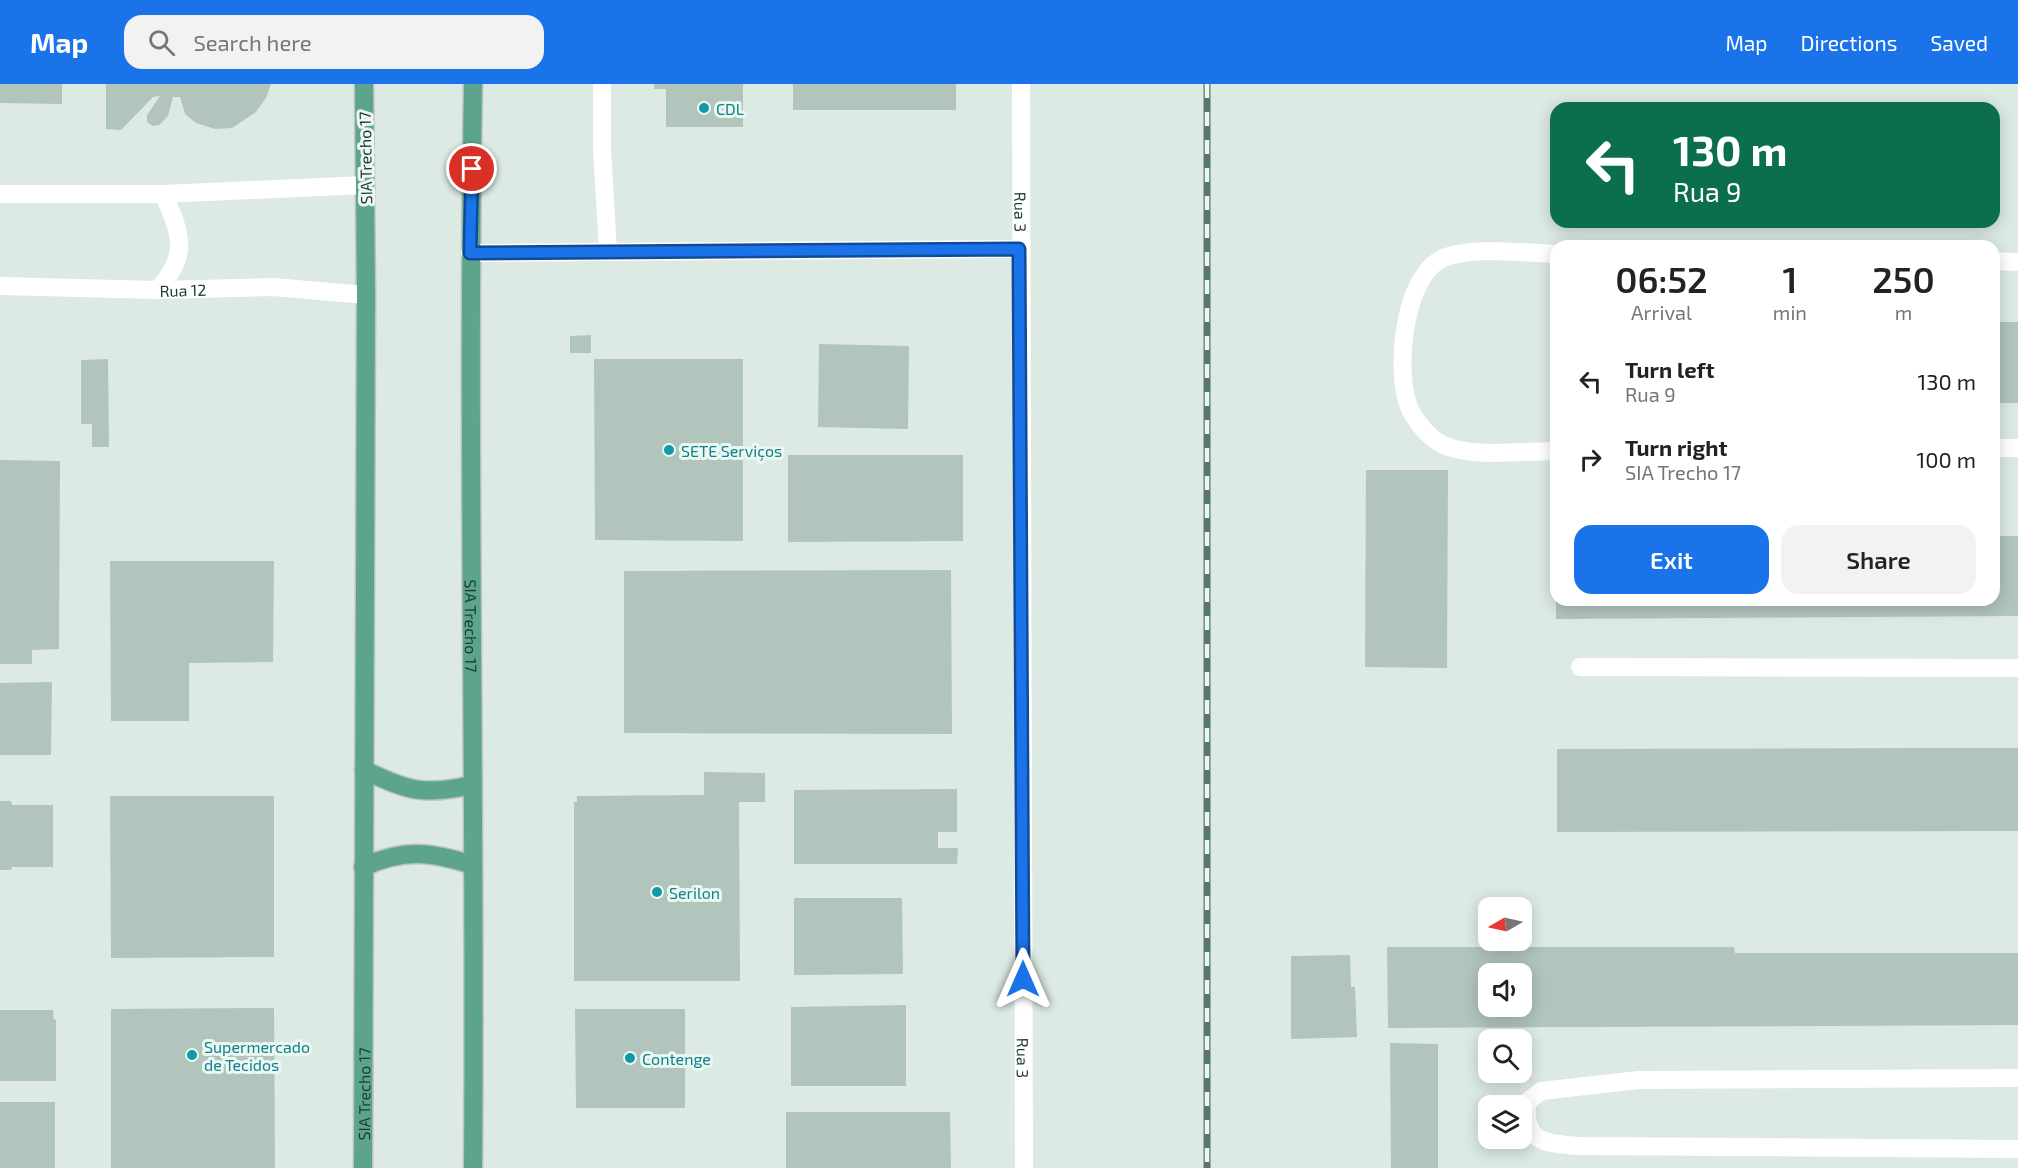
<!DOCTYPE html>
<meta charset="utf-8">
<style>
:root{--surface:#fff;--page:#f2f2f2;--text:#222;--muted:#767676;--accent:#1a73e8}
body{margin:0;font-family:"Exo 2",sans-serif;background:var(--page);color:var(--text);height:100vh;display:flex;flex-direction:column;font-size:22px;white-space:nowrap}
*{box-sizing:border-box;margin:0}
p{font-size:20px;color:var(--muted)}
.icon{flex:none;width:33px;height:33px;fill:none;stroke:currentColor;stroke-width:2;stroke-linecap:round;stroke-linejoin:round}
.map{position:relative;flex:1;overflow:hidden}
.drawer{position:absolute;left:1550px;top:156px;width:450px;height:366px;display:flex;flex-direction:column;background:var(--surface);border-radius:18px;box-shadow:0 3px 15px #0003}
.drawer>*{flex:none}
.hud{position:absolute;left:1550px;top:18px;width:450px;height:126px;border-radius:18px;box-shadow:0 3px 15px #0003;background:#0b6e4f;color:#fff;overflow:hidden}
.needle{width:39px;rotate:261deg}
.controls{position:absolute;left:1478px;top:813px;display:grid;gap:12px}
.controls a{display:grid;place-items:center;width:54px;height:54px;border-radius:12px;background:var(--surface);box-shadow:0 3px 15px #0003;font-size:30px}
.pin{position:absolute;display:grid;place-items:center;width:51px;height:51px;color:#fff;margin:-26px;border:3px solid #fff;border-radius:50%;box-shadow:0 2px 6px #0007}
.me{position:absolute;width:66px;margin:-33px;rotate:0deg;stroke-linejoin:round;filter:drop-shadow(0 0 4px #0008)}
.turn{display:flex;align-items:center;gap:21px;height:126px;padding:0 24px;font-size:27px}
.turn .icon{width:78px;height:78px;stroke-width:2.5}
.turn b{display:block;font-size:42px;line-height:51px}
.eta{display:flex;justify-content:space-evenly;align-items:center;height:102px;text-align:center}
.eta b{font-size:36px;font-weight:600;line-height:42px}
.button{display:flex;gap:12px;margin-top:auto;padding:12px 24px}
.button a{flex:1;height:69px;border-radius:18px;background:var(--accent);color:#fff;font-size:24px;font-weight:600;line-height:69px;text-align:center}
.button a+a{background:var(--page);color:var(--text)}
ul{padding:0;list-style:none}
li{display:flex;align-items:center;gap:18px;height:78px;padding:0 24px}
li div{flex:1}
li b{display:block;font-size:22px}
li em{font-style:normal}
header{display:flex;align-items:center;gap:36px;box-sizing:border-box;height:84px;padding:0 30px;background:var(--accent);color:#fff}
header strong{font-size:28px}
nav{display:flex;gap:33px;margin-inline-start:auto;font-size:21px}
.search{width:420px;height:54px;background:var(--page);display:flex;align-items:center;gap:15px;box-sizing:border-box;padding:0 21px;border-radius:18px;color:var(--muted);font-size:22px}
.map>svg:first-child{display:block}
.building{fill:#b1c5bc;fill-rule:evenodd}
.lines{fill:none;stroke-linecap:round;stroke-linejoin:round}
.major-casing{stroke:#bbc4c1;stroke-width:21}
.minor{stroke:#fff;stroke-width:18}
.major{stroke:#5ca58c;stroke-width:18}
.rail-casing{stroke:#57776c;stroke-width:7}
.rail{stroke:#edf7f1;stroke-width:4.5;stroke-dasharray:14;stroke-linecap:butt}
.route-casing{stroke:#114b97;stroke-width:15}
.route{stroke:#1a73e8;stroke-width:10}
.culture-dot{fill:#0f9aa8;stroke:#edf7f1;stroke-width:2}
.labels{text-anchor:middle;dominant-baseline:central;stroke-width:6;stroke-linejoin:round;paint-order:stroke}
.culture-label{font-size:16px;fill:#0d838f;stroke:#edf7f1;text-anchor:start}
.street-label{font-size:16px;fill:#1d3b30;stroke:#edf7f1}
</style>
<header>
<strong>Map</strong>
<div class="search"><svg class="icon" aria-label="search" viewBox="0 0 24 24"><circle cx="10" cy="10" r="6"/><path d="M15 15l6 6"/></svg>Search here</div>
<nav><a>Map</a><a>Directions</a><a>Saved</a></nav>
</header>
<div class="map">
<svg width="2018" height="1084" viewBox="0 0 2018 1084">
<rect width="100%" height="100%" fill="#dceae3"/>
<!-- building -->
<path class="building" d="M0,0H62V20L0,19Z
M106,0H271L266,14L256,28L232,44L215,45L196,39L185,30L180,13H173L168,32L159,41L153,42L147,38V31L160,12L153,13L121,46L106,45Z
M654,0H743V43H666V5H654Z
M793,0H956V26H793Z
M1994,238H2018V319H1994Z
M591,251V269H570V252Z
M819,260L909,262L908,345L818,343Z
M108,275L109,363H92V340H81V276Z
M594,275H743V457L595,456Z
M788,371H963V457L788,458Z
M0,376L60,377L59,565L32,566V580H0Z
M1366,386H1448L1447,584L1365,583Z
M1994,452H2018V532L1556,535V516H1994Z
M110,477H274L273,578L189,579V637H111Z
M951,486L952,650L624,649V487Z
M52,598L51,671H0V599Z
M1937,664H2018V747L1557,748V665Z
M704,688L765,689V718H739L740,897H574V718H577V712L704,711Z
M957,705V748H938V764H958L957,780H794V706Z
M110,712H274V873L111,874Z
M0,717H11L12,721H53V783H12L11,786H0Z
M794,814H902L903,890L794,891Z
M1387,863H1734L1735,869H2018V941L1388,944ZM1488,890H1521V922H1488Z
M1350,871L1351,903H1355L1357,953L1291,955V872Z
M906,921V1002H791V923Z
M274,924L275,1084H111V925Z
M575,925H685V1024H576Z
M0,926H53L54,936L56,935V997H0Z
M1390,959L1438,960V1084H1391Z
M1481,960H1488V988H1521V960H1531L1530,995L1481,994Z
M0,1018H55V1084H0Z
M786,1028H950L951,1084H786Z"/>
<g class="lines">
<defs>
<g id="major">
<path id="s3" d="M473,0C467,361 476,723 473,1084"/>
<path d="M364,686C409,707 423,712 472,701"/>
<path d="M363,783C405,764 431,768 473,781"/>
<path id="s4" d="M363,1084L366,211L364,0"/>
</g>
</defs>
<!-- major casing -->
<use href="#major" class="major-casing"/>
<!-- minor -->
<g class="minor">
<path d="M602,0V65L608,167"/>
<path id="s1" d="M1021,0L1024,1084"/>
<path d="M0,110H163L365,101"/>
<path d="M470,169L1019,165"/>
<path d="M1556,170C1524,169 1465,161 1438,177C1403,199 1395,288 1409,323C1414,335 1427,351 1438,358C1465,375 1523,367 1556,367"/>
<path d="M1994,177L2018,178"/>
<path id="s2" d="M0,202L157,206L273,203L366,211"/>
<path d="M157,206C189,173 182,149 163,110"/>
<path d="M1994,364H2018"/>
<path d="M1580,583L2018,584"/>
<path d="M2018,994L1639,996L1541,1007L1527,1018C1523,1060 1546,1059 1579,1062L2018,1065"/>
</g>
<!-- major -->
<use href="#major" class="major"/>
<defs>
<path id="rail" d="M1207,0V1084"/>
</defs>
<!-- rail casing -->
<use href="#rail" class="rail-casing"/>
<!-- rail -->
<use href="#rail" class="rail"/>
</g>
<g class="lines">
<defs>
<path id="route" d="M472,85L470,169L1019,165L1023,895"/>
</defs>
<!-- route casing -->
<use href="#route" class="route-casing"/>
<!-- route -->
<use href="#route" class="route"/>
</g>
<!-- markers -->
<g class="culture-dot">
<circle cx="704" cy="24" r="6"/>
<circle cx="669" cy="366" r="6"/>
<circle cx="657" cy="808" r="6"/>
<circle cx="192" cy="971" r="6"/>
<circle cx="630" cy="974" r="6"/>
</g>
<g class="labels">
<!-- culture labels -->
<g class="culture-label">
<text x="716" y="24">CDL</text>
<text x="681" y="366">SETE Serviços</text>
<text x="669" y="808">Serilon</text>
<text x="204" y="962">Supermercado<tspan x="204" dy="18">de Tecidos</tspan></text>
<text x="642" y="974">Contenge</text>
</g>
<!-- street labels -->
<g class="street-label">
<text transform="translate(365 74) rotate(-91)">SIA Trecho 17</text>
<text stroke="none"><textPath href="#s1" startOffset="128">Rua 3</textPath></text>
<text stroke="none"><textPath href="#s2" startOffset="183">Rua 12</textPath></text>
<text stroke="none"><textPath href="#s3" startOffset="542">SIA Trecho 17</textPath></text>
<text stroke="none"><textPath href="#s1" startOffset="974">Rua 3</textPath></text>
<text stroke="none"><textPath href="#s4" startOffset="74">SIA Trecho 17</textPath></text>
</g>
</g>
</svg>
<div class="controls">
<a><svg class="needle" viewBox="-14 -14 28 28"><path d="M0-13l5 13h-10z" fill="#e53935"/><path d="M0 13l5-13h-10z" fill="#767676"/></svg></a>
<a><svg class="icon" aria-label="sound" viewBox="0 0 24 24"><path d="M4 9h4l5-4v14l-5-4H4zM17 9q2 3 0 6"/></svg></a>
<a><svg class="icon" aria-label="search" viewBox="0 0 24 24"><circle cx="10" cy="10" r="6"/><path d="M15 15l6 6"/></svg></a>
<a><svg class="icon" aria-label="layers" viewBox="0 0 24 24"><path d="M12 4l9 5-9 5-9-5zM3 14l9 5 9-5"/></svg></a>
</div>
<div class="pin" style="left:472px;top:85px;background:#d93025"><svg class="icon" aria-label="arrive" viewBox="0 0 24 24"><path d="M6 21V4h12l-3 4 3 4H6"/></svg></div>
<svg class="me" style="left:1023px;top:895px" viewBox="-20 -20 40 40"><path d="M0-17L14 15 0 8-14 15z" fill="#1a73e8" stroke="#fff" stroke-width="4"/></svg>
<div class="hud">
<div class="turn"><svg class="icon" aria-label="left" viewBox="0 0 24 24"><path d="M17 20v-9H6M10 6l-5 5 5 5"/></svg><div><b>130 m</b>Rua 9</div></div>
</div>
<section class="drawer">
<div class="eta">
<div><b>06:52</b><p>Arrival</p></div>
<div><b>1</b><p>min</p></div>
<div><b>250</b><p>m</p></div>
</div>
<ul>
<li><svg class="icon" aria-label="left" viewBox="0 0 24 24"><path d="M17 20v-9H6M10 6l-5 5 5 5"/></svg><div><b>Turn left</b><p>Rua 9</p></div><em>130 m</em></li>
<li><svg class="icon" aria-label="right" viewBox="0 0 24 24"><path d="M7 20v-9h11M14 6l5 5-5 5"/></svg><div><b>Turn right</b><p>SIA Trecho 17</p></div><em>100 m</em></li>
</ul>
<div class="button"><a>Exit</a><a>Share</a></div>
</section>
</div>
